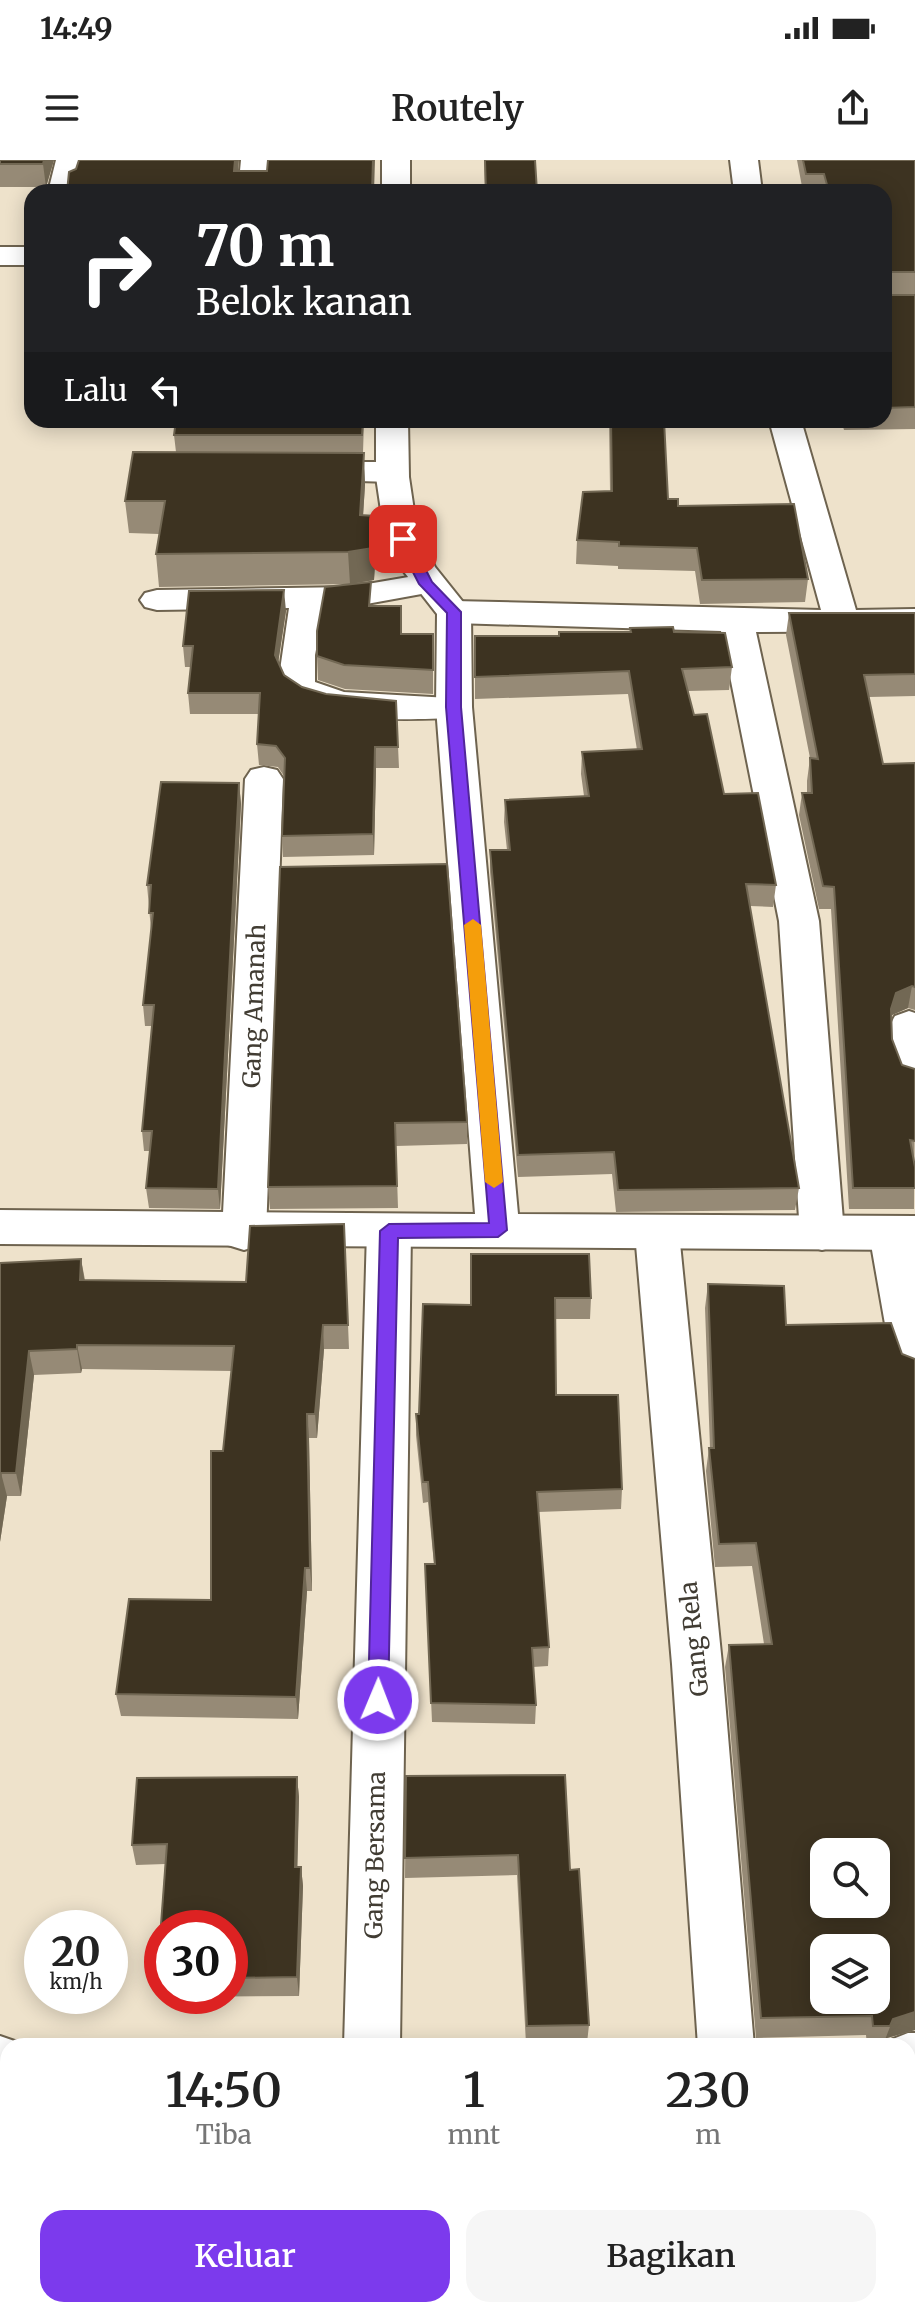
<!DOCTYPE html>
<html lang="id">
<style>
:root{--surface:#fff;--page:#f6f6f6;--text:#222;--muted:#767676;--accent:#7c3aed}
body{margin:0;font-family:Merriweather,serif;background:var(--page);color:var(--text);height:100vh;display:flex;flex-direction:column;font-size:30px;white-space:nowrap}
*{box-sizing:border-box;margin:0}
p{font-size:26px;color:var(--muted)}
.icon{flex:none;width:44px;height:44px;fill:none;stroke:currentColor;stroke-width:2;stroke-linecap:round;stroke-linejoin:round}
.map{position:relative;flex:1;overflow:hidden}
.details{position:absolute;left:0px;top:1878px;width:916px;height:280px;display:flex;flex-direction:column;background:var(--surface);border-radius:24px 24px 0 0;box-shadow:0 4px 20px #0003}
.details>*{flex:none}
.guide{position:absolute;left:24px;top:24px;width:868px;height:244px;border-radius:24px;box-shadow:0 4px 20px #0003;background:#202124;color:#fff;overflow:hidden}
.buttons{position:absolute;left:810px;top:1678px;display:grid;gap:16px}
.buttons a{display:grid;place-items:center;width:80px;height:80px;border-radius:16px;background:var(--surface);box-shadow:0 4px 20px #0003;font-size:40px}
.speed{position:absolute;left:24px;top:1750px;display:flex;gap:16px;font-size:40px;font-weight:700;text-align:center}
.speed>*{display:grid;place-content:center;width:104px;height:104px;border-radius:50%;background:var(--surface);box-shadow:0 4px 20px #0003;line-height:1}
.speed small{font-size:20px;font-weight:400}
.speed .limit{border:12px solid #d22;background:#fff;color:#111}
.pin{position:absolute;display:grid;place-items:center;width:68px;height:68px;color:#fff;margin:-34px;border-radius:16px;box-shadow:0 4px 12px #0006}
.me{position:absolute;width:88px;margin:-44px;rotate:1deg;stroke-linejoin:round;filter:drop-shadow(0 0 6px #0008)}
.turn{display:flex;align-items:center;gap:28px;height:168px;padding:0 40px;font-size:36px}
.turn .icon{width:104px;height:104px;stroke-width:2.5}
.turn b{display:block;font-size:56px;line-height:68px}
.then{display:flex;align-items:center;height:76px;padding:0 40px;background:#0003;gap:16px;font-size:30px}
.eta{display:flex;justify-content:space-evenly;align-items:center;height:136px;text-align:center}
.eta b{font-size:48px;font-weight:600;line-height:56px}
.action{display:flex;gap:16px;margin-top:auto;padding:16px 40px}
.action a{flex:1;height:92px;border-radius:24px;background:var(--accent);color:#fff;font-size:32px;font-weight:600;line-height:92px;text-align:center}
.action a+a{background:var(--page);color:var(--text)}
.status{display:flex;justify-content:space-between;align-items:center;height:56px;padding:0 40px;background:var(--surface);direction:ltr}
.status svg{height:22px;fill:currentColor}
header{display:flex;justify-content:space-between;align-items:center;height:104px;padding:0 40px;background:var(--surface);font-size:36px;font-weight:600}
.map>svg:first-child{display:block}
.water{fill:#75ced7;stroke:#65a2a6;stroke-width:2}
.lines{fill:none;stroke-linecap:round;stroke-linejoin:round}
.street-casing{stroke:#6e634f;stroke-width:4}
.secondary-casing{stroke:#6e634f;stroke-width:4}
.street{fill:#fff;fill-rule:evenodd}
.secondary{fill:#fff;fill-rule:evenodd}
.wall{fill:#968a76;fill-rule:evenodd}
.shaded-wall{fill:#726854}
.building{fill:#3d3321;stroke:#726854;stroke-width:2;fill-rule:evenodd}
.route{fill:#7c3aed;stroke:#51269a;stroke-width:2}
.slow{fill:#f59e0b}
.labels{text-anchor:middle;dominant-baseline:central;stroke-width:8;stroke-linejoin:round;paint-order:stroke}
.street-label{font-size:24px;fill:#413c33;stroke:#fff}
</style>
<div class="status"><b>14:49</b><svg viewBox="0 0 49 12"><path d="M0 12V9h3v3zM5 12V6h3v6zM10 12V3h3v9zM15 12V0h3v12zM26 1h20v11H26zM47 4h2v5h-2z"/></svg></div>
<header><svg class="icon" aria-label="menu" viewBox="0 0 24 24"><path d="M4 6h16M4 12h16M4 18h16"/></svg>Routely<svg class="icon" aria-label="share" viewBox="0 0 24 24"><path d="M12 15V3M7 8l5-5 5 5M5 13v7h14v-7"/></svg></header>
<div class="map">
<svg width="915" height="2158" viewBox="0 0 915 2158">
<rect width="100%" height="100%" fill="#eee2cb"/>
<!-- water -->
<path class="water" d="M0,2133H8V2150H908V2134H915V2158H0Z"/>
<g class="lines">
<defs>
<path id="street" d="M56,0H84L76,32H48Z
M241,0H269L266,32H238Z
M730,0H758L762,32H734Z
M769,260H801L856,450L915,449V471L756,472L819,761L844,1073L838,1085L822,1090L806,1085L800,1073L779,761L721,471L454,463L442,459L437,452L442,445L454,441L821,450Z
M305,302H391L403,305L407,312L403,319L391,322L293,319L289,312L293,305Z
M426,414L438,417L443,424L438,431L350,447L324,448L315,495V522L344,532L467,539L472,547L467,555L454,558C414,559 287,568 279,517L289,448L157,450L145,447L140,440L145,433L157,430L350,427Z
M264,607L277,610L283,619L266,1073L260,1085L244,1090L228,1085L222,1073L245,619L251,610Z
M909,851L915,853V930L900,926C890,908 884,873 895,856Z
M389,1054L405,1059L411,1071L400,1886H344L367,1071L373,1059Z
M657,1056L673,1061L679,1073L722,1504L754,1886H698L672,1504L635,1073L641,1061Z
M891,1056L907,1061L915,1084V1222L899,1217L892,1204L869,1073L875,1061Z
M908,1873H915V1927H908V1886H886L888,1881Z
M0,1876L29,1886H8V1930H0Z"/>
<path id="secondary" d="M382,0H410V32H382Z
M0,87H32V105H0Z
M376,260H408L409,317L416,364L435,407L471,452L472,547L518,1054L915,1056V1090L0,1084V1050L475,1054L436,547L437,454L401,408L383,364L376,317Z"/>
</defs>
<!-- street casing -->
<use href="#street" class="street-casing"/>
<!-- secondary casing -->
<use href="#secondary" class="secondary-casing"/>
<!-- street -->
<use href="#street" class="street"/>
<!-- secondary -->
<use href="#secondary" class="secondary"/>
</g>
<!-- wall -->
<path class="wall" d="M0,0H54L46,27H0Z
M484,0H535L537,32H485Z
M797,0H915V134H885L915,135V269L844,270L841,260H884V32H803Z
M176,260H364L363,293L365,325L363,355L376,388L374,420L350,424L159,427L156,394L159,374L129,373L125,341L176,292L174,275Z
M609,260H664L668,339L678,346L808,419L805,442L700,444L695,411L618,409V406L576,404L577,380L610,331Z
M371,446L401,474H433V534L345,529L318,520L317,496Z
M286,451L278,502L284,515L302,527L326,534L396,541L399,608H376L374,695L283,697L282,676L284,616L278,607L259,605L257,584L259,554H190L188,533L191,507H185L183,486Z
M789,453H915V536L869,537L883,604L915,603V850L908,848L892,855L891,858L892,879L902,905L915,909L914,1049H849L831,749H819L799,655L802,633H807V621L810,598L786,475Z
M630,468L674,472L732,507L729,530L688,531L694,555L724,634L776,725L773,747L750,746L799,1028L795,1050L616,1052L612,1014L518,1017L490,712V690H507L504,662L505,640L584,636L581,614L582,592L637,590L628,534L475,539V476H559L630,472Z
M239,623L241,644L220,1049L149,1048L146,1028L150,991H144L142,971L152,866H145L143,845L151,770L147,725Z
M280,707L467,962V984L396,986L398,1048L270,1049L268,1027Z
M344,1064L349,1189H324L317,1278H309L312,1431H307L298,1559L121,1556L116,1534L211,1440L223,1291L232,1211L82,1209L81,1213L34,1215L21,1336H7L0,1382V1103L81,1099L85,1120L246,1122Z
M471,1094L591,1138L590,1159H556V1235L622,1329L621,1349L538,1352L549,1487L548,1506L533,1507L536,1545L535,1564L432,1562L426,1424L434,1404L428,1342L423,1343L416,1275V1254H419L471,1145Z
M708,1124L786,1165L915,1870L887,1878L883,1885L867,1886L866,1875L756,1878L725,1507L729,1485L764,1484L752,1406L715,1407L706,1311L709,1288H710L705,1148Z
M406,1616L570,1710L589,1865L587,1883L526,1884L517,1715L405,1718Z
M297,1617L299,1637L297,1707H301L303,1726L299,1836L161,1837L157,1818L165,1704L136,1705L132,1685ZM162,1768H230V1836H162Z"/>
<!-- shaded-wall -->
<path class="shaded-wall" d="M44,0H54L46,27L43,4Z
M235,0H239L236,32L234,11Z
M373,0H375L374,32H372Z
M364,293L365,325L361,388L360,355Z
M375,356L376,388L374,420L350,424L348,392Z
M284,430L286,451L276,517L275,495Z
M375,587L376,608L374,695L373,674Z
M239,623L241,644L220,1049L218,1029Z
M912,826L908,848L892,855L887,871L891,849L896,833Z
M81,1099L85,1124L80,1120Z
M323,1165L324,1189L317,1278L315,1254Z
M77,1185L82,1209L81,1213L77,1189Z
M29,1191L34,1215L21,1336L16,1313Z
M307,1254L309,1278L312,1431L310,1408Z
M1,1313L7,1336L0,1382V1319Z
M305,1408L307,1431L298,1559L296,1537Z
M297,1617L299,1637L297,1726L295,1707Z
M301,1707L303,1726L299,1836L297,1817Z
M915,1852V1870L887,1878L883,1885L893,1859Z"/>
<!-- building -->
<path class="building" d="M0,0H44L43,4H0Z
M79,0H235L234,11H267L268,0H373L372,32H67L69,12L76,9Z
M485,0H535L537,32H486Z
M803,0H915V112H885V135H915V247L884,248V32H829L824,14H806Z
M176,260H363L362,275H174Z
M611,260H664L668,339H678V346L794,344L808,419L702,420L697,388L619,386V382L577,380L583,332L612,331Z
M133,292L364,293L360,355L375,356L373,388L348,392L156,394L165,341H125Z
M371,422L369,446H401V474H433V510L344,505L317,496V471L325,427Z
M284,430L275,495L284,515L302,527L326,534L396,541L398,587H375L373,674L282,676L285,598L276,586L257,584L260,533H188L193,486H183L189,431Z
M789,453H915V514L864,515L883,604L915,603V827L912,826L896,833L891,849L892,879L902,905L915,909V981L910,980L915,1007V1028H853L834,727L823,726L802,633H812L810,598L818,599Z
M673,467L674,472L725,473L732,507L682,509L694,555L707,554L724,634L758,633L776,725L746,724L799,1028L618,1030L614,992L518,995L490,690H510L505,640L589,636L582,592L642,589L629,511L475,517V476H559V472H631L630,468Z
M161,622L239,623L218,1029L146,1028L152,971H142L154,845H143L153,753H149L151,725H147Z
M447,704L467,962L395,963L397,1026L268,1027L280,707Z
M344,1064L348,1165H323L315,1254H307L310,1408H305L296,1537L116,1534L129,1439L211,1440V1291H223L234,1186L77,1185V1189L29,1191L16,1313H1L0,1319V1103L81,1099L80,1120L246,1122L250,1066Z
M471,1094H589L591,1138H555L556,1235H618L622,1329L537,1332L549,1487L532,1488L536,1545L431,1543L425,1404H435L428,1322H423L416,1254H419L423,1144L471,1145Z
M708,1124L784,1126L786,1165L891,1163L902,1194L915,1199V1852L893,1859L890,1866H873L872,1856L761,1858L729,1485L772,1484L756,1383L719,1384L709,1288H714ZM824,1692H876V1744H824ZM824,1788H876V1840H824Z
M565,1615L570,1710L579,1709L589,1865L527,1866L518,1695L405,1698L406,1616Z
M297,1617L295,1707H301L297,1817L230,1818V1768H162V1818H157L167,1684L132,1685L137,1618Z"/>
<!-- route -->
<path class="route" d="M403,374L410,379L432,422L461,452V547L507,1070L498,1077L398,1078L388,1540L385,1546L378,1549L371,1546L368,1540L380,1071L389,1064L489,1063L446,547L447,453L419,424L396,379Z"/>
<!-- slow -->
<path class="slow" d="M473,759L481,765L503,1022L494,1028L485,1022L464,765Z"/>
<g class="labels">
<!-- street labels -->
<g class="street-label">
<text transform="translate(254 846) rotate(-88)">Gang Amanah</text>
<text transform="translate(694 1479) rotate(-96)">Gang Rela</text>
<text transform="translate(375 1695) rotate(-89)">Gang Bersama</text>
</g>
</g>
</svg>
<div class="buttons">
<a><svg class="icon" aria-label="search" viewBox="0 0 24 24"><circle cx="10" cy="10" r="6"/><path d="M15 15l6 6"/></svg></a>
<a><svg class="icon" aria-label="layers" viewBox="0 0 24 24"><path d="M12 4l9 5-9 5-9-5zM3 14l9 5 9-5"/></svg></a>
</div>
<div class="speed"><div>20<small>km/h</small></div><div class="limit">30</div></div>
<div class="pin" style="left:403px;top:379px;background:#d93025"><svg class="icon" aria-label="arrive" viewBox="0 0 24 24"><path d="M6 21V4h12l-3 4 3 4H6"/></svg></div>
<svg class="me" style="left:378px;top:1540px" viewBox="-20 -20 40 40"><circle r="17" fill="#7c3aed" stroke="#fff" stroke-width="3"/><path d="M0-11L8 9 0 5-8 9z" fill="#fff"/></svg>
<div class="guide">
<div class="turn"><svg class="icon" aria-label="right" viewBox="0 0 24 24"><path d="M7 20v-9h11M14 6l5 5-5 5"/></svg><div><b>70 m</b>Belok kanan</div></div>
<div class="then">Lalu<svg class="icon" aria-label="left" viewBox="0 0 24 24"><path d="M17 20v-9H6M10 6l-5 5 5 5"/></svg></div>
</div>
<section class="details">
<div class="eta">
<div><b>14:50</b><p>Tiba</p></div>
<div><b>1</b><p>mnt</p></div>
<div><b>230</b><p>m</p></div>
</div>
<div class="action"><a>Keluar</a><a>Bagikan</a></div>
</section>
</div>
